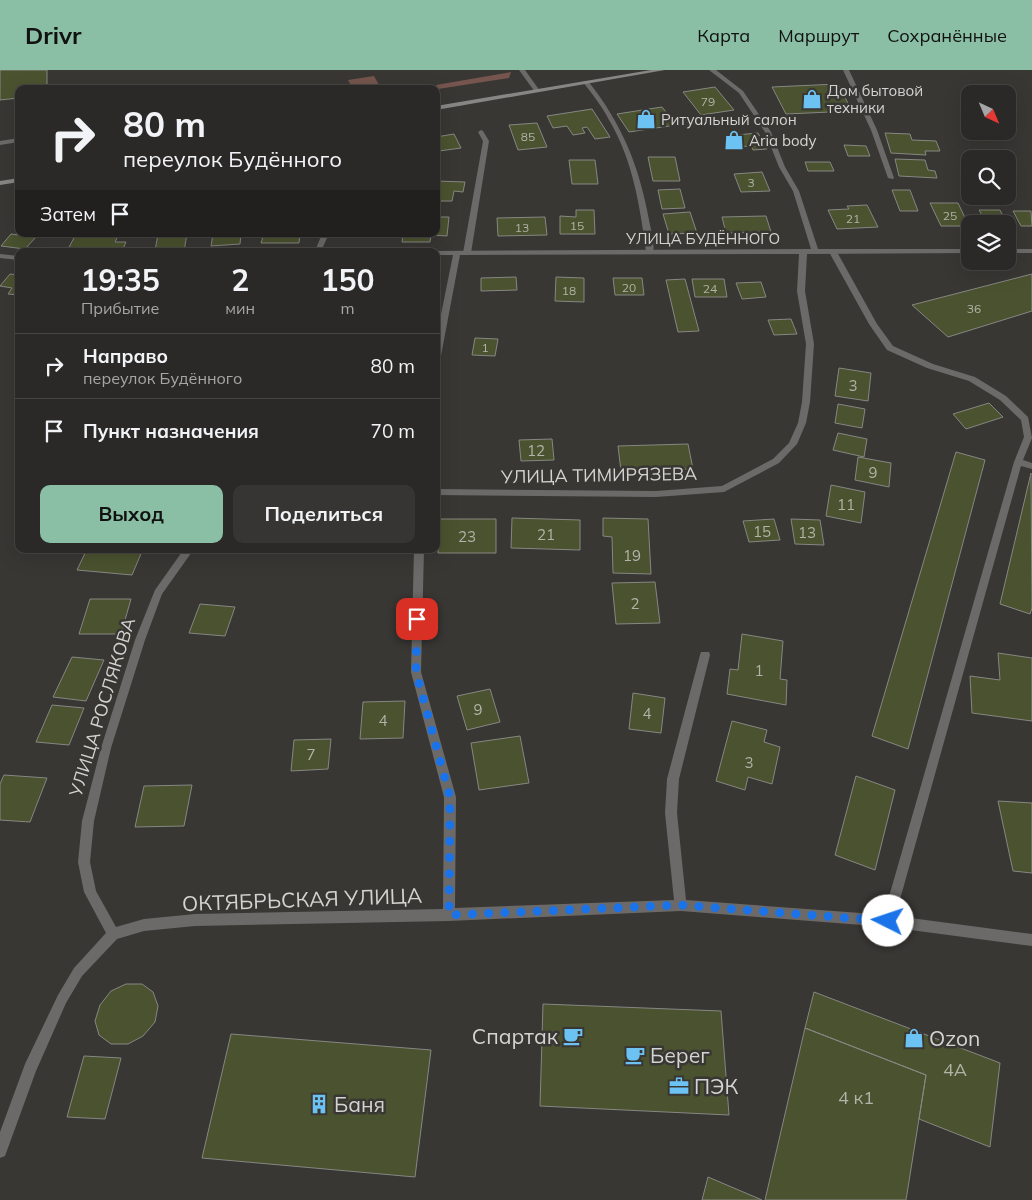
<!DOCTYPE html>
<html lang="ru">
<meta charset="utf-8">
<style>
:root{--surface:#2b2927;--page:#373533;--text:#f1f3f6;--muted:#a6a6a7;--line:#474544;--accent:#8abfa5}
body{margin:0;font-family:Mulish,sans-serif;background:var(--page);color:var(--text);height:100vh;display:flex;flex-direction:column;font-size:19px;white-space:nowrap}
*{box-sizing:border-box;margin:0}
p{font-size:16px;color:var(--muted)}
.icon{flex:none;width:28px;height:28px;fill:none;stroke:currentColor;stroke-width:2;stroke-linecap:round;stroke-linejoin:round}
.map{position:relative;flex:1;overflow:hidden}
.drawer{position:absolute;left:15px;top:178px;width:425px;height:305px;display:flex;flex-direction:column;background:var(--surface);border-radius:10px;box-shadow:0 5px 20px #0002,0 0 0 1px var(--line)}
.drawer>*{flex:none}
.hud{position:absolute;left:15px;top:15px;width:425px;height:152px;border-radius:10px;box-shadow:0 5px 20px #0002,0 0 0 1px var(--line);background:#2b2927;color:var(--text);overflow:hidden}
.needle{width:32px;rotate:136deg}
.controls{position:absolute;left:961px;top:15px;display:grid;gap:10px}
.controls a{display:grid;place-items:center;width:55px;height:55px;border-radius:10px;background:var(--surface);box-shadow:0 5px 20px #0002,0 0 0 1px var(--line);font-size:25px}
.pin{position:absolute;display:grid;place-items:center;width:42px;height:42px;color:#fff;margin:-21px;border-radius:10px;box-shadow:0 2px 8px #0006}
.me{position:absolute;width:55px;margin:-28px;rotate:274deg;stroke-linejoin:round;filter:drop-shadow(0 0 4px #0008)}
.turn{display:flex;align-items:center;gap:18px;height:105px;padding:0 25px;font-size:22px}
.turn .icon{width:65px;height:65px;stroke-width:2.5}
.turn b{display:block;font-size:35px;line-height:42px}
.then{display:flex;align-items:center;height:48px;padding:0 25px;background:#0003;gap:10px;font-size:19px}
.eta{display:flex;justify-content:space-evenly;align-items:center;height:85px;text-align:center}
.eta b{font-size:30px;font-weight:700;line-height:35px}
.cta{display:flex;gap:10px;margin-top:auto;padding:10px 25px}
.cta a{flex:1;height:58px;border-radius:10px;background:var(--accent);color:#111;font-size:20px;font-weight:700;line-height:58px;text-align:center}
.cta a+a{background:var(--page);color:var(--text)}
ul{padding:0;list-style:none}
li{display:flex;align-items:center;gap:15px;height:65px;padding:0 25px;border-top:1px solid var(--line)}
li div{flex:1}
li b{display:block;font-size:19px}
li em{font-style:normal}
header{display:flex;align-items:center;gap:30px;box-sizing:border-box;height:70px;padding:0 25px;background:var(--accent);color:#111}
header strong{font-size:24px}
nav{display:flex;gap:28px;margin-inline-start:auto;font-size:18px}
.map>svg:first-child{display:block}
.green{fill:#75554e}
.building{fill:#4a522f;stroke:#868783}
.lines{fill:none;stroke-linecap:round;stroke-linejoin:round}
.lane{fill:#6c6a69;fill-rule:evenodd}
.street{fill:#6c6a69;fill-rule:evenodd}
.secondary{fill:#888684;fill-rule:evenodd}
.route{stroke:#1a73e8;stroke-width:9;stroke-dasharray:0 16.2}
.labels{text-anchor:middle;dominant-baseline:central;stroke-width:5;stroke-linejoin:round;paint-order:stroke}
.far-number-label{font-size:12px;fill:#b1b3a8}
.far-poi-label{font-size:15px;fill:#d3d3d0;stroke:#393734;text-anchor:start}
.far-street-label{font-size:15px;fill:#d3d3d0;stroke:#393734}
.number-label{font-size:15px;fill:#b1b3a8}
.street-label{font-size:18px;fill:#d3d3d0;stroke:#393734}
.near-number-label{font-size:18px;fill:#b1b3a8}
.near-street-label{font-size:21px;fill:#d3d3d0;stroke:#393734}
.near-poi-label{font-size:21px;fill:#d3d3d0;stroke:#393734;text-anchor:start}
</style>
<header>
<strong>Drivr</strong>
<nav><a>Карта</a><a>Маршрут</a><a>Сохранённые</a></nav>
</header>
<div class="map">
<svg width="1032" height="1130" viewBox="0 0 1032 1130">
<rect width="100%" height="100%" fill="#393734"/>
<!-- green -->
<path class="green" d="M511,2L509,8L438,19L436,15Z
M374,6L379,15L353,19L348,10Z"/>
<!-- building -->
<path class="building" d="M0,0H47V19H19V28L0,30Z
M838,14L852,41L786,44L772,17Z
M715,17L734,40L701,45L683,22Z
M662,37L676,55L629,62L617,44Z
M592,39L610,67L595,69L587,57L582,58L585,63L573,65L567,56L553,58L547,46Z
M537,53L547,77L518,80L509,55Z
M758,63L767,79L753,80L751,76L731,77L725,66Z
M885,63L910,64L912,70L936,71L940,81H925L926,85L891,83Z
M454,64L461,78L439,81L436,77V67Z
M844,75L866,76L870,86H848Z
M648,87H675L680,111H653Z
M895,89L925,90L928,100L935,101L937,108L899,106Z
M569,90H595L598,114H572Z
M805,92H830L834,101H808Z
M762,102L770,121L741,122L734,104Z
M436,111L465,112L463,122L454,121L452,131H436Z
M680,119L685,138L662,139L658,120Z
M892,120H910L918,141H900Z
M930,133H958L969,156H941Z
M867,135L878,157L837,159L828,140L849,139L847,136Z
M576,140H594L595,164H560V146L576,147Z
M979,140H1000L1007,154H987Z
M1013,141H1031L1032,156H1021Z
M690,142L697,163L669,164L663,144Z
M766,146L771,162L726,163L722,147Z
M436,147H449L447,166L431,165L430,172H402L403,164H436Z
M545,147L547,165L498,166L497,148Z
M11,164L36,167L25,179L1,176Z
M76,164H119L115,172H126L122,181H67Z
M158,164H187L184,181H155Z
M213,164H241L240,174L211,176Z
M264,164H300L299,173H261Z
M10,204L19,205V225L8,224L12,218L0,216Z
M1032,204V241L948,267L912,235Z
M516,207L517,220L481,221V208Z
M556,207L584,208V232L555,231Z
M613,208H642L644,225H615Z
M685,209L699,261L678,262L666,210Z
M692,209H724L727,227H695Z
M761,212L766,227L742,229L736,213Z
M791,249L797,264L774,265L768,250Z
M475,268L498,269L495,286L472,285Z
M839,298L871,303L868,331L835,326Z
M989,333L1003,347L966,359L953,344Z
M838,334L865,339L862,358L835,353Z
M838,363L867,369L864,387L833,380Z
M552,369L554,390L521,391L519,370Z
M688,374L693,399L621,401L618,376Z
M956,382L985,390L908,679L872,666Z
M858,387L891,393L889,417L855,410Z
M1031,403L1032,538L1030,544L1000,534Z
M831,415L865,422L861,453L826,446Z
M512,448L580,450V480L511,478Z
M603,448L648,449L651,504L613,503L612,467L603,466Z
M440,449H496V483H438Z
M774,449L780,470L749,472L743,451Z
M791,449L820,450L824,475L795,474Z
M87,479H143L132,505L77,500Z
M287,479H328L327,482Z
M655,512L660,553L616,554L612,513Z
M90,529H131L121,564H79Z
M200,534L235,537L225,566L189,563Z
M742,564L783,571L780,609L787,610L786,635L727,624L730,599L738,600Z
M998,583L1032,588V651L972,643L970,606L1000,610Z
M72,587L104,590L86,631L53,627Z
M490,619L500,652L467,660L457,626Z
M633,623L665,628L661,663L629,659Z
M405,631L403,668L360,669L363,632Z
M52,635L84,638L69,675L36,672Z
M732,651L767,660L764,672L780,677L772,714L748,707L745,720L716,711Z
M520,666L529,713L479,720L471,673Z
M331,669L328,699L291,701L294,670Z
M4,705L47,708L30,752L0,750V714Z
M856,706L895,720L875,800L835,785Z
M192,715L184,756L135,757L144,716Z
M998,731L1032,733V803L1013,801Z
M126,914H142L153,922L158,936L155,952L143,966L128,974H111L99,965L95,951L100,935L111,921Z
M814,922L1000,993L990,1077L919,1049L926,1005L805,958Z
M543,934L721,941L729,1045L540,1036Z
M805,958L926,1005L906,1130H765Z
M231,964L431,980L415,1107L202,1088Z
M84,986L121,988L105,1049L67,1047Z
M708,1107L762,1130H702Z"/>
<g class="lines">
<!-- lane -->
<path class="lane" d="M519,0H525L540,21L539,22H535Z
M584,11H588C622,54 639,95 649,150C651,160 655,174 653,184L646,182C640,137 633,90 609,50C602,36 592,24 583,12Z
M481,60L483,61L489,71L471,183L467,185L463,183L483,71L478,62Z
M19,68V72L0,75V71Z
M322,164H329L321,181H315Z
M830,180L837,182L877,254L893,276L933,294L975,307L1006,326L1028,347L1032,368L1023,390L1032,393V399L1021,396L894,851L892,855L888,857L884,855L882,851L1014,392L1024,367L1021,350L1000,330L969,311L927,298L887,280L869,254L829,182Z"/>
<!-- street -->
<path class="street" d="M709,0H716L743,21L771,62L785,97L799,121L818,179H970V183L807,184L805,221L814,274L810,332L806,353L797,374L779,393L724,422L656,427L436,425V419L656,421L722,416L773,389L789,373L798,353L802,332L806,274L797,221L799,184L460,185L440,291L436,294V269L453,185H436V181H434L811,179L793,121L779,97L765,62L739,23Z
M843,0H849L877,60L894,108L893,109L888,108L871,60Z
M1008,179H1032V183H1008Z
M0,184L19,186V190L0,188Z
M184,479H194L162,524L145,570L111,678L94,751L90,792L96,821L116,857L144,849L195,844L443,839L444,727L411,602L414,479H424L421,602L456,727L455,838L674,830L665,743L667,709L700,585L701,582H709L710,585L679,709L677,743L686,830L888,845L1032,864V876L888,857L681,841L449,851L195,856L144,861L117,869L82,906L66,933L36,1001L5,1086L0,1088V1062L25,994L58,925L74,898L106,863L84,822L78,792L82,751L101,678L135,570L155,520Z"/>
<!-- secondary -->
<path class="secondary" d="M651,0H665L436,40V36Z
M19,108V112L0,115V111Z"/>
</g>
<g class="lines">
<!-- route -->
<path class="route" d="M417,549L416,602L450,727L449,845L681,835L888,851"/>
</g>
<!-- icons -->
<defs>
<symbol id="shop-bare" viewBox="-9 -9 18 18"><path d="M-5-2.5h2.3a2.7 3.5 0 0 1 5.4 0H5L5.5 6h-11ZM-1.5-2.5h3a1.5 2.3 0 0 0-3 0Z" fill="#6cc2f3" stroke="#393734" stroke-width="2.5" paint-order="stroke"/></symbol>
<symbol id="cafe-bare" viewBox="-9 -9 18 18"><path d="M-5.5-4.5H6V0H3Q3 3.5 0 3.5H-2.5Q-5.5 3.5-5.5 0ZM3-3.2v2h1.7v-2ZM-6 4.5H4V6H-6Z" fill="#6cc2f3" stroke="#393734" stroke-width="2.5" paint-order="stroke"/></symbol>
<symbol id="office-bare" viewBox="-9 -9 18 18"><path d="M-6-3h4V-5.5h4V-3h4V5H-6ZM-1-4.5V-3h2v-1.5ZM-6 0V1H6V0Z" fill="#6cc2f3" stroke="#393734" stroke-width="2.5" paint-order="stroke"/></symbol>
<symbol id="building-bare" viewBox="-9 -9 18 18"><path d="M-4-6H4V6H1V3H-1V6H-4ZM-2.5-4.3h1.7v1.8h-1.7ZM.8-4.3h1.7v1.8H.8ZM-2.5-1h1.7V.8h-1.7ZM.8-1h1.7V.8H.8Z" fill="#6cc2f3" stroke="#393734" stroke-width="2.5" paint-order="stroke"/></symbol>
</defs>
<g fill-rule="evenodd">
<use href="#shop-bare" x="798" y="15" width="28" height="28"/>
<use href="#shop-bare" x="632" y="35" width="28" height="28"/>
<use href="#shop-bare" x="720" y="56" width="28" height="28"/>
<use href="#cafe-bare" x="559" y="952" width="28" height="28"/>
<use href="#shop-bare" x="900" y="954" width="28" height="28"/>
<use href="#cafe-bare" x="621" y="971" width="28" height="28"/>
<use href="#office-bare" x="665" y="1002" width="28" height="28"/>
<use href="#building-bare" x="305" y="1020" width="28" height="28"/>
</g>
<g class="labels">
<!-- far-number labels -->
<g class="far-number-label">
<text x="708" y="31">79</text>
<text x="528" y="66">85</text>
<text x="751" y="112">3</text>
<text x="950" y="145">25</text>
<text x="853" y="148">21</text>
<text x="577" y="155">15</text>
<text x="522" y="157">13</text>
<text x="629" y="217">20</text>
<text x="710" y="218">24</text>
<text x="569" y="220">18</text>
<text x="974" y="238">36</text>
<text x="485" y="277">1</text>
</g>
<!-- far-poi labels -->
<g class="far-poi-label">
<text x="827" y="20">Дом бытовой<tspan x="827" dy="17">техники</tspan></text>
<text x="661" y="49">Ритуальный салон</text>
<text x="749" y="70">Aria body</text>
</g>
<!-- far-street labels -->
<g class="far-street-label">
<text x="703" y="168">УЛИЦА БУДЁННОГО</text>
</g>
<!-- number labels -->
<g class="number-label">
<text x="853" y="315">3</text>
<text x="536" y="380">12</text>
<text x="873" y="402">9</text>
<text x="846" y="434">11</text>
<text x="762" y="461">15</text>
<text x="807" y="462">13</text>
<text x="546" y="464">21</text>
<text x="467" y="466">23</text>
<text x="632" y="485">19</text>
<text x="635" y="533">2</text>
<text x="759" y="600">1</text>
<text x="478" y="639">9</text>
<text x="647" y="643">4</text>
<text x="383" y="650">4</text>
<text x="311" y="684">7</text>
<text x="749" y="692">3</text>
</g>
<!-- street labels -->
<g class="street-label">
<text transform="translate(599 405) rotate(-1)">УЛИЦА ТИМИРЯЗЕВА</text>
<text transform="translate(102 637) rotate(-73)">УЛИЦА РОСЛЯКОВА</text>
</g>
<!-- near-number labels -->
<g class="near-number-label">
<text x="955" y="999">4А</text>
<text x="856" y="1027">4 к1</text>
</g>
<!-- near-street labels -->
<g class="near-street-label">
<text transform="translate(302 829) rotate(-2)">ОКТЯБРЬСКАЯ УЛИЦА</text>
</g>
<!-- near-poi labels -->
<g class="near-poi-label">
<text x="558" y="966" text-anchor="end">Спартак</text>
<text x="929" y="968">Ozon</text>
<text x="650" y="985">Берег</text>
<text x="694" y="1016">ПЭК</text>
<text x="334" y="1034">Баня</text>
</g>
</g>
</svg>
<div class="controls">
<a><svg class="needle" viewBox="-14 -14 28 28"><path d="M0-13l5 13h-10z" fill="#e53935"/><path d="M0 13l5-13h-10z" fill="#a6a6a7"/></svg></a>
<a><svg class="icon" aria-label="search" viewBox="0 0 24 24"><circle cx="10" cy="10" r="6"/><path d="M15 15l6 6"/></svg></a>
<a><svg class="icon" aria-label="layers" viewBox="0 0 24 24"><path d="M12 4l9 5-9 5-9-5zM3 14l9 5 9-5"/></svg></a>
</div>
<div class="pin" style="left:417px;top:549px;background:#d93025"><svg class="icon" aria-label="arrive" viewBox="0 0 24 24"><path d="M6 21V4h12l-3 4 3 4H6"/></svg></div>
<svg class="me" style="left:888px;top:851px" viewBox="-20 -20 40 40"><circle r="19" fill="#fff"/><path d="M0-13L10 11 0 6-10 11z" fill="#1a73e8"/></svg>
<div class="hud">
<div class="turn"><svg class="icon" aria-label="right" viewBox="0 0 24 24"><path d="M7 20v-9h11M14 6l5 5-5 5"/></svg><div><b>80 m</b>переулок Будённого</div></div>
<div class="then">Затем<svg class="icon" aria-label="arrive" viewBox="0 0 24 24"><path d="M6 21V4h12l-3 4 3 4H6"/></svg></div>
</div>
<section class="drawer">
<div class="eta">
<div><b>19:35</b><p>Прибытие</p></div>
<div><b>2</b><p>мин</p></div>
<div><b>150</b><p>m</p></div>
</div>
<ul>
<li><svg class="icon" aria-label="right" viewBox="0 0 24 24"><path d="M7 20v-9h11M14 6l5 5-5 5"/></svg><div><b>Направо</b><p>переулок Будённого</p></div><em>80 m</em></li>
<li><svg class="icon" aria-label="arrive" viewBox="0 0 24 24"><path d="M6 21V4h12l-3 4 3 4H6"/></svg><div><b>Пункт назначения</b></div><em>70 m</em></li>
</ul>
<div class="cta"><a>Выход</a><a>Поделиться</a></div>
</section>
</div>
